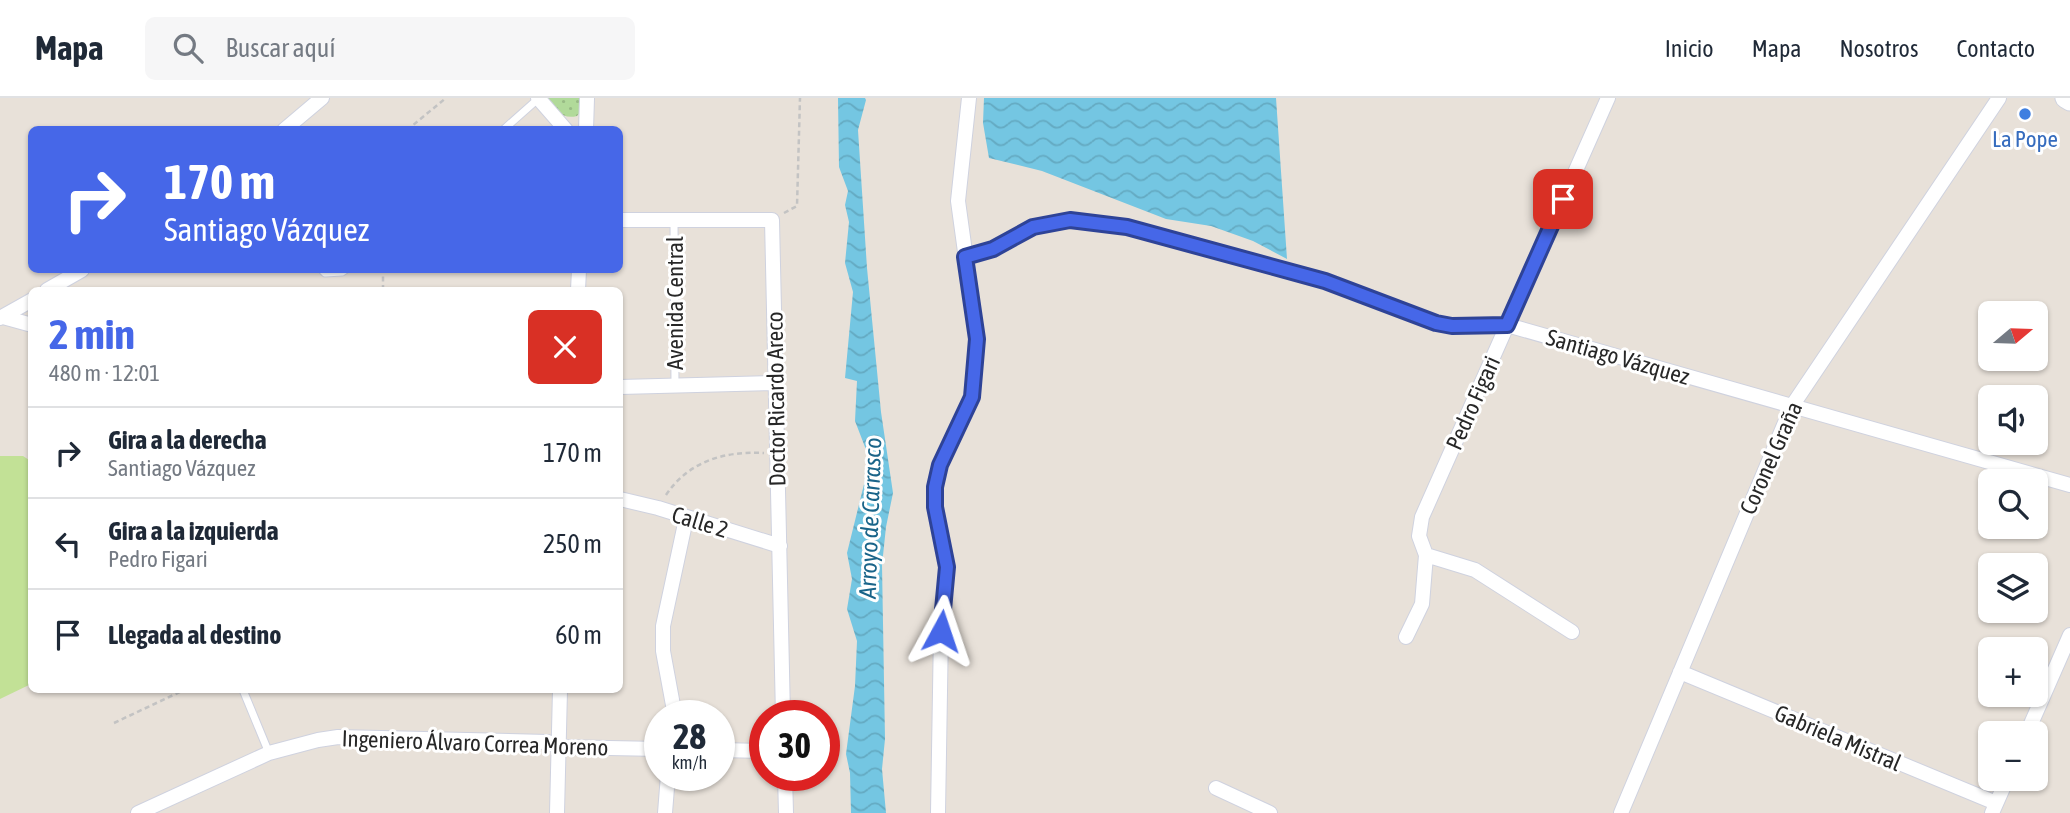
<!DOCTYPE html>
<html lang="es">
<meta charset="utf-8">
<style>
:root{--surface:#fff;--page:#f6f6f7;--text:#1f2937;--muted:#747a83;--line:#e0e1e3;--accent:#4667e8}
body{margin:0;font-family:"Asap Condensed",sans-serif;background:var(--page);color:var(--text);height:100vh;display:flex;flex-direction:column;font-size:26px;white-space:nowrap}
*{box-sizing:border-box;margin:0}
p{font-size:23px;color:var(--muted)}
.icon{flex:none;width:38px;height:38px;fill:none;stroke:currentColor;stroke-width:2;stroke-linecap:round;stroke-linejoin:round}
.map{position:relative;flex:1;overflow:hidden}
.panel{position:absolute;left:28px;top:189px;width:595px;height:406px;display:flex;flex-direction:column;background:var(--surface);border-radius:10px;box-shadow:0 2px 5px #0004}
.panel>*{flex:none}
.banner{position:absolute;left:28px;top:28px;width:595px;height:147px;border-radius:10px;box-shadow:0 2px 5px #0004;background:#4667e8;color:#fff;overflow:hidden}
.needle{width:46px;rotate:71deg}
.tools{position:absolute;left:1978px;top:203px;display:grid;gap:14px}
.tools a{display:grid;place-items:center;width:70px;height:70px;border-radius:10px;background:var(--surface);box-shadow:0 2px 5px #0004;font-size:35px}
.speed{position:absolute;left:644px;top:602px;display:flex;gap:14px;font-size:35px;font-weight:700;text-align:center}
.speed>*{display:grid;place-content:center;width:91px;height:91px;border-radius:50%;background:var(--surface);box-shadow:0 2px 5px #0004;line-height:1}
.speed small{font-size:18px;font-weight:400}
.speed .limit{border:10px solid #d22;background:#fff;color:#111}
.pin{position:absolute;display:grid;place-items:center;width:60px;height:60px;color:#fff;margin:-30px;border-radius:14px;box-shadow:0 4px 10px #0006}
.me{position:absolute;width:77px;margin:-38px;rotate:5deg;stroke-linejoin:round;filter:drop-shadow(0 0 5px #0008)}
.turn{display:flex;align-items:center;gap:24px;height:147px;padding:0 21px;font-size:32px}
.turn .icon{width:91px;height:91px;stroke-width:2.5}
.turn b{display:block;font-size:49px;line-height:60px}
.round{display:grid;place-items:center;flex:none;width:74px;height:74px;border-radius:10px;background:var(--page)}
.headline{display:flex;align-items:center;justify-content:space-between;height:119px;padding:0 21px}
h1{font-size:42px;font-weight:700;line-height:52px;color:var(--accent)}
ul{padding:0;list-style:none}
li{display:flex;align-items:center;gap:21px;height:91px;padding:0 21px;border-top:2px solid var(--line)}
li div{flex:1}
li b{display:block;font-size:26px}
li em{font-style:normal}
header{display:flex;align-items:center;gap:42px;box-sizing:border-box;height:98px;padding:0 35px;background:var(--surface);border-bottom:2px solid var(--line)}
header strong{font-size:33px}
nav{display:flex;gap:38px;margin-inline-start:auto;font-size:24px}
.search{width:490px;height:63px;background:var(--page);display:flex;align-items:center;gap:18px;box-sizing:border-box;padding:0 24px;border-radius:10px;color:var(--muted);font-size:26px}
.map>svg:first-child{display:block}
.park{fill:url(#park-dots)}
.pitch{fill:#c2e196}
.water{fill:url(#water-waves)}
.lines{fill:none;stroke-linecap:round;stroke-linejoin:round}
.service-casing{stroke:#cfd2df;stroke-width:9}
.minor-casing{stroke:#cfd2df;stroke-width:16}
.secondary-casing{stroke:#cfd2df;stroke-width:21}
.path{stroke:#c3c3c3;stroke-width:2.5;stroke-dasharray:5 3.5;stroke-linecap:butt}
.service{stroke:#fff;stroke-width:7}
.minor{stroke:#fff;stroke-width:14}
.secondary{stroke:#fff;stroke-width:19}
.route-casing{stroke:#2e4397;stroke-width:18}
.route{stroke:#4667e8;stroke-width:12}
.shop-dot{fill:#3f7fe0;stroke:#fff;stroke-width:2.5}
.labels{text-anchor:middle;dominant-baseline:central;stroke-width:6;stroke-linejoin:round;paint-order:stroke}
.shop-label{font-size:23px;fill:#366cbe;stroke:#fff}
.street-label{font-size:23px;fill:#272727;stroke:#fff}
.water-label{font-size:24px;font-style:italic;fill:#196489;stroke:#fff}
</style>
<header>
<strong>Mapa</strong>
<div class="search"><svg class="icon" aria-label="search" viewBox="0 0 24 24"><circle cx="10" cy="10" r="6"/><path d="M15 15l6 6"/></svg>Buscar aquí</div>
<nav><a>Inicio</a><a>Mapa</a><a>Nosotros</a><a>Contacto</a></nav>
</header>
<div class="map">
<svg width="2070" height="715" viewBox="0 0 2070 715">
<defs>
<pattern id="park-dots" width="8" height="8" patternUnits="userSpaceOnUse" patternTransform="scale(1.75)"><rect width="8" height="8" fill="#b1da9a"/><path d="M2 2h.1M6 6h.1" fill="none" stroke="#98bb85" stroke-width="1.8" stroke-linecap="round"/></pattern>
<pattern id="water-waves" width="16" height="10" patternUnits="userSpaceOnUse" patternTransform="scale(1.75)"><rect width="16" height="10" fill="#74c6e2"/><path d="M0 5q4-4 8 0t8 0" fill="none" stroke="#64aac2"/></pattern>
</defs>
<rect width="100%" height="100%" fill="#e8e1d9"/>
<!-- park -->
<path class="park" d="M546,0H581V13L577,18C562,22 555,11 546,0Z"/>
<!-- pitch -->
<path class="pitch" d="M0,358H23L32,364L31,586L0,601Z"/>
<!-- water -->
<path class="water" d="M838,0H865L866,2L858,32L867,170L881,314L893,395L886,429L882,467L885,641L882,671L886,715H851L850,675L846,656L855,588L857,543L847,511L852,481L847,455L870,362L855,323L857,283L845,280L853,194L845,165L849,124L845,107L848,93L839,69Z
M984,0H1276L1287,161L1253,143L1211,128L1166,121L1042,73L989,60L983,25Z"/>
<g class="lines">
<defs>
<path id="service" d="M503,32L538,1
M674,122L675,288
M322,172L325,175L342,174L345,172
M243,592L269,655"/>
<path id="minor" d="M538,0L566,32
M284,32L322,0
M586,32L587,0
M620,122H772L783,618
M965,159L993,151L1033,129L1070,122L1127,129L1325,183L1436,225L1452,228L1507,227L2070,387
M47,192L82,172
M578,192L579,172
M3,219L32,227
M0,220L32,202
M620,289L776,285
M620,401L658,410L780,448
M1426,457L1475,472L1572,534
M1406,539L1422,506L1426,457L1419,438L1422,419L1608,0
M1680,574L1996,705
M675,618L663,553V528L686,421
M2027,635L2070,537
M719,652L765,653
M785,677L786,715
M1216,690L1270,715
M138,715L269,655L318,642L338,639L548,644L558,649L660,651
M557,715L560,592
M665,715L668,677
M938,715L941,533L947,469L935,409V389L940,367L972,299L977,241L958,103L969,0
M1621,715L1792,308L1999,0
M1992,715L2007,681"/>
<path id="secondary" d="M2065,0L2070,3"/>
</defs>
<!-- service casing -->
<use href="#service" class="service-casing"/>
<!-- minor casing -->
<use href="#minor" class="minor-casing"/>
<!-- secondary casing -->
<use href="#secondary" class="secondary-casing"/>
<!-- path -->
<path class="path" d="M407,32L446,0
M784,115L797,108L800,0
M383,192V172
M666,397C689,363 724,353 764,355
M114,625L184,592"/>
<!-- service -->
<use href="#service" class="service"/>
<!-- minor -->
<use href="#minor" class="minor"/>
<!-- secondary -->
<use href="#secondary" class="secondary"/>
</g>
<g class="lines">
<defs>
<path id="route" d="M941,533L947,469L935,409V389L940,367L972,299L977,241L965,159L993,151L1033,129L1070,122L1127,129L1325,183L1436,225L1452,228L1507,227L1563,101"/>
</defs>
<!-- route casing -->
<use href="#route" class="route-casing"/>
<!-- route -->
<use href="#route" class="route"/>
</g>
<!-- markers -->
<circle class="shop-dot" cx="2025" cy="16" r="7"/>
<g class="labels">
<!-- shop labels -->
<g class="shop-label">
<text x="2025" y="41">La Pope</text>
</g>
<!-- street labels -->
<g class="street-label">
<text transform="translate(675 205) rotate(-90)">Avenida Central</text>
<text transform="translate(1618 259) rotate(16)">Santiago Vázquez</text>
<text transform="translate(776 301) rotate(-91)">Doctor Ricardo Areco</text>
<text transform="translate(1473 305) rotate(-66)">Pedro Figari</text>
<text transform="translate(1771 360) rotate(-66)">Coronel Graña</text>
<text transform="translate(700 424) rotate(17)">Calle 2</text>
<text transform="translate(1838 640) rotate(23)">Gabriela Mistral</text>
<text transform="translate(475 645) rotate(2)">Ingeniero Álvaro Correa Moreno</text>
</g>
<!-- water labels -->
<g class="water-label">
<text transform="translate(870 420) rotate(-88)">Arroyo de Carrasco</text>
</g>
</g>
</svg>
<div class="tools">
<a><svg class="needle" viewBox="-14 -14 28 28"><path d="M0-13l5 13h-10z" fill="#e53935"/><path d="M0 13l5-13h-10z" fill="#747a83"/></svg></a>
<a><svg class="icon" aria-label="sound" viewBox="0 0 24 24"><path d="M4 9h4l5-4v14l-5-4H4zM17 9q2 3 0 6"/></svg></a>
<a><svg class="icon" aria-label="search" viewBox="0 0 24 24"><circle cx="10" cy="10" r="6"/><path d="M15 15l6 6"/></svg></a>
<a><svg class="icon" aria-label="layers" viewBox="0 0 24 24"><path d="M12 4l9 5-9 5-9-5zM3 14l9 5 9-5"/></svg></a>
<a>+</a>
<a>−</a>
</div>
<div class="speed"><div>28<small>km/h</small></div><div class="limit">30</div></div>
<div class="pin" style="left:1563px;top:101px;background:#d93025"><svg class="icon" aria-label="arrive" viewBox="0 0 24 24"><path d="M6 21V4h12l-3 4 3 4H6"/></svg></div>
<svg class="me" style="left:941px;top:533px" viewBox="-20 -20 40 40"><path d="M0-17L14 15 0 8-14 15z" fill="#4667e8" stroke="#fff" stroke-width="4"/></svg>
<div class="banner">
<div class="turn"><svg class="icon" aria-label="right" viewBox="0 0 24 24"><path d="M7 20v-9h11M14 6l5 5-5 5"/></svg><div><b>170 m</b>Santiago Vázquez</div></div>
</div>
<section class="panel">
<div class="headline"><div><h1>2 min</h1><p>480 m · 12:01</p></div><a class="round" style="background:#d93025;color:#fff"><svg class="icon" aria-label="close" viewBox="0 0 24 24"><path d="M6 6l12 12M18 6L6 18"/></svg></a></div>
<ul>
<li><svg class="icon" aria-label="right" viewBox="0 0 24 24"><path d="M7 20v-9h11M14 6l5 5-5 5"/></svg><div><b>Gira a la derecha</b><p>Santiago Vázquez</p></div><em>170 m</em></li>
<li><svg class="icon" aria-label="left" viewBox="0 0 24 24"><path d="M17 20v-9H6M10 6l-5 5 5 5"/></svg><div><b>Gira a la izquierda</b><p>Pedro Figari</p></div><em>250 m</em></li>
<li><svg class="icon" aria-label="arrive" viewBox="0 0 24 24"><path d="M6 21V4h12l-3 4 3 4H6"/></svg><div><b>Llegada al destino</b></div><em>60 m</em></li>
</ul>
</section>
</div>
